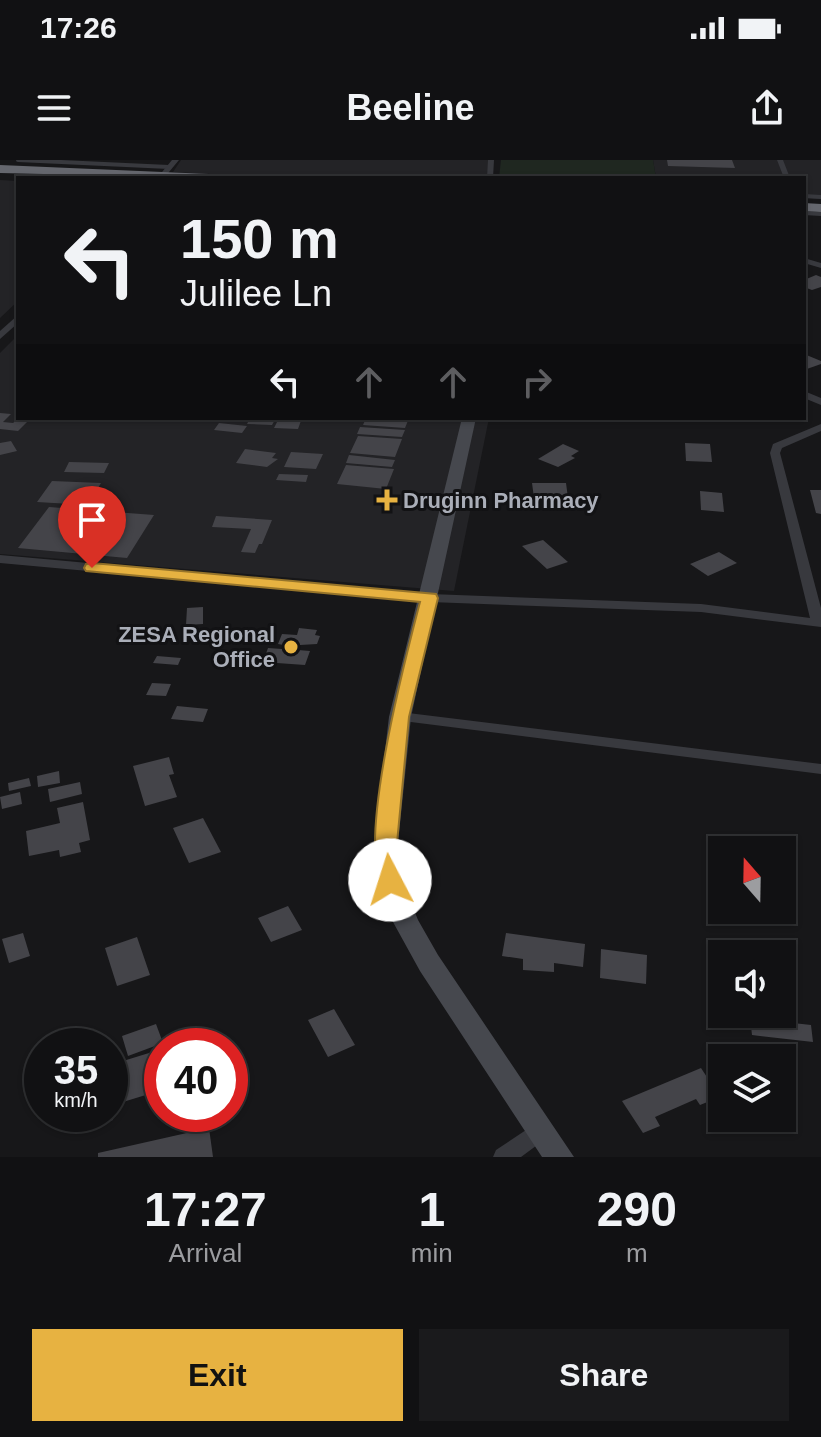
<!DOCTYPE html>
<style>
:root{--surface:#111113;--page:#1a1a1c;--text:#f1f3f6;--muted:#9c9da0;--line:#303133;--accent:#e7b241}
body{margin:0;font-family:Arial,sans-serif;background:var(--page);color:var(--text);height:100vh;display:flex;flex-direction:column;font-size:30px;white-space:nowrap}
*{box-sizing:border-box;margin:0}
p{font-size:26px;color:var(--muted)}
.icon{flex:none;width:44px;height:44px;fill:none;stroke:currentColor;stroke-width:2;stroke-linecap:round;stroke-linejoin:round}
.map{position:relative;height:997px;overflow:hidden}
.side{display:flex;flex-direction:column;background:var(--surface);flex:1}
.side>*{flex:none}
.hud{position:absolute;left:16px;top:16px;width:790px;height:244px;border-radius:0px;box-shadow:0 2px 6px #0004,0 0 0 2px var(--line);background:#111113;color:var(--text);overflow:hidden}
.needle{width:52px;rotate:340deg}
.tools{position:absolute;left:708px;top:676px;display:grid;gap:16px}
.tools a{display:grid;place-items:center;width:88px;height:88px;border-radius:0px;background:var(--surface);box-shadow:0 2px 6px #0004,0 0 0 2px var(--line);font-size:40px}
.speed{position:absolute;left:24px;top:868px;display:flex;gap:16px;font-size:40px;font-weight:700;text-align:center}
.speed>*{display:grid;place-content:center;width:104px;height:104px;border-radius:50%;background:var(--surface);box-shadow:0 2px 6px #0004,0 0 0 2px var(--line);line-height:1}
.speed small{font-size:20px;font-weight:400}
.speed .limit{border:12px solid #d22;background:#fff;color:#111}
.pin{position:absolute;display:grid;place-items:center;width:68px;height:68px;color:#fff;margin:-82px -34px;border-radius:50% 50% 50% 0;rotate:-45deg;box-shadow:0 0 8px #0007}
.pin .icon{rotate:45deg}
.me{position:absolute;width:88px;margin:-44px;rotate:355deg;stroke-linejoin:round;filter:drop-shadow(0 0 6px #0008)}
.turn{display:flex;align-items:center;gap:28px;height:168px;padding:0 32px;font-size:36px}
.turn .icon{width:104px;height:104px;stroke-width:2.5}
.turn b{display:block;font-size:56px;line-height:68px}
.lanes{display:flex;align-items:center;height:76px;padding:0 32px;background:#0003;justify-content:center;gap:40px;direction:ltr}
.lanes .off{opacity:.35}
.eta{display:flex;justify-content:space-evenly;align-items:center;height:136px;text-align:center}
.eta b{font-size:48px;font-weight:600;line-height:56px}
.primary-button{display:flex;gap:16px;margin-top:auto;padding:16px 32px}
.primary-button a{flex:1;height:92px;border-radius:0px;background:var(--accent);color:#111;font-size:32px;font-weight:600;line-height:92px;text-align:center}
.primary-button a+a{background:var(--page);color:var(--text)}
.status{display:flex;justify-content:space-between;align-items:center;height:56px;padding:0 40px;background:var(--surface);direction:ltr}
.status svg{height:22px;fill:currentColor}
header{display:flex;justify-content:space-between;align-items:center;height:104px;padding:0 32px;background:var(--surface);font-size:36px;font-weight:600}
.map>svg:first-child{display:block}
.built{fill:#232326}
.green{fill:#1f2720}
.building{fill:#444449}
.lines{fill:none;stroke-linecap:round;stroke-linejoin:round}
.lane{stroke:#38393e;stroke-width:4}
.street{fill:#38393e;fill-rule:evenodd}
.secondary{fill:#46484e;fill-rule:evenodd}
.highway{fill:#65676e;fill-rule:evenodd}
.route{fill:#e7b241;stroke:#96742a;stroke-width:2}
.poi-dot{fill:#e7b241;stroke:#121214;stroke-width:3}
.labels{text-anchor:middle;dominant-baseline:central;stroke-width:6;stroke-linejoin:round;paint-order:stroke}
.poi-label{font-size:22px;font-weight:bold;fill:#aaaeb8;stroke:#121214;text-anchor:start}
</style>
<div class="status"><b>17:26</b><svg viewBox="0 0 49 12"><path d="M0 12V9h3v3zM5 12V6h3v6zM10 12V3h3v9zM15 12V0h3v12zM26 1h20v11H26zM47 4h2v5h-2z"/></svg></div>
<header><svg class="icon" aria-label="menu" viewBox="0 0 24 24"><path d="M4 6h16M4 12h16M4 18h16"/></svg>Beeline<svg class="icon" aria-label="share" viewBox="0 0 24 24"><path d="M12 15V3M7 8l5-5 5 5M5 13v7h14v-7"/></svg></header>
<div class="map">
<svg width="821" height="997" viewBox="0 0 821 997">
<rect width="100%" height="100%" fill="#171719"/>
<!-- built -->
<path class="built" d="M181,0H493L491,18H284L173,12Z
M653,0H821V39L804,38V18H656Z
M0,20L18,21V141L0,158Z
M18,175V258H489L454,431L0,394V193Z"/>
<!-- green -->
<path class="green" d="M501,0H653L656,18H499Z"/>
<!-- building -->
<path class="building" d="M667,0H732L735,8L668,6Z
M816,115L821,117V127L812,130L804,127V120Z
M804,194L821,201V204L804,210Z
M0,253L11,254L3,262L13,263L19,258H31L18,271L0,269Z
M250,258H276L272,265L247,264Z
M279,258H302L298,269L274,268Z
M366,258H409L405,268L363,265Z
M219,263L247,266L242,273L214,270Z
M360,267L405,270L402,277L357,274Z
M358,276L402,279L395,297L350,293Z
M11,281L17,291L0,295V283Z
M685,283L710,284L712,302L686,301Z
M563,284L579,291L571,296L575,298L558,307L538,299Z
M245,289L276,293L272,298L278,299L267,307L236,303Z
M291,292L323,294L316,309L284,307Z
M349,295L395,300L392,307L346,303Z
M69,302L109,303L104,313L64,312Z
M346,305L394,309L386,329L337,324Z
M279,314L308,315L306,322L276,320Z
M52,321L101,323L88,345L37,342Z
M532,323H566L568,338H534Z
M810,330H821V354L816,353Z
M700,331L722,333L724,352L701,350Z
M49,347L154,355L127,398L18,388Z
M216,356L272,360L262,384H259L255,393L241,392L251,369L212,367Z
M543,380L568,402L547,409L522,386Z
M719,392L737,403L708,416L690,404Z
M203,447V464L186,465L187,448Z
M299,468L317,470L315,475L320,476L317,484L300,485L298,490L310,491L305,505L263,502L268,488L282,489L284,485L278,484L282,474L297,475Z
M157,496L181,498L178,505L153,503Z
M152,523L171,524L166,536L146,535Z
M177,546L208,549L203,562L171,559Z
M169,597L174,614L169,615L177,637L145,646L133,606Z
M59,611L60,623L38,627L37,616Z
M29,618L31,626L9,631L8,623Z
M80,622L82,634L50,642L48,629Z
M20,632L22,644L2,649L0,637Z
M83,642L90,680L79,683L81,692L60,697L59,690L29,696L26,671L60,663L57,648Z
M203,658L221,692L189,703L173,668Z
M288,746L302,770L271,782L258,758Z
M23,773L30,796L9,803L2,779Z
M506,773L585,784L583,807L554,803V812L523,810V799L502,796Z
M137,777L150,815L117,826L105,788Z
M601,789L647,795L646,824L600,818Z
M334,849L355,885L328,897L308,860Z
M750,858L811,865L813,882L752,875Z
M156,864L163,883L128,896L122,876Z
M162,889V930L110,946V905Z
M701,908L720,937L700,945L696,939L655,957L660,966L643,973L622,941Z
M86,954H112L113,960L88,968Z
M209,968L213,997H98V993Z"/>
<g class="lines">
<!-- lane -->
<path class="lane" d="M18,0L169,7"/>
<!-- street -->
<path class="street" d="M172,0H179L164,18H157Z
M488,0H494L493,18H487Z
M777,0H783L790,18H784Z
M804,34L821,35V39L804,38Z
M804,51L821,52V56L804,55Z
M804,98L821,103V108L804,103Z
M18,155V163L0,179V171Z
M804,231L821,238V245L804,238Z
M821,264V271L782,288L780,293L821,448V467L701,452L430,442L0,403V395L430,434L701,444L810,458L770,293L773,284Z
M400,552L821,604V614L395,560L393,557Z
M541,960L548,963L551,970L548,977L521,997H493L496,990Z"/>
<!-- secondary -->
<path class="secondary" d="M462,258H476L411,557L398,683L402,720L418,760L438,795L574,997H542L420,811L393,762L378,720L374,683L389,557Z"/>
<!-- highway -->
<path class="highway" d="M0,5L209,14L216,18L0,13Z
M804,43L821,44V52L804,51Z"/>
</g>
<!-- route -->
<path class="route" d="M92,403L436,434L438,438L409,557L397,683L401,720L398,726L390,729L382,726C357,680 406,496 420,442L86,411L84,408L86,404Z"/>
<!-- markers -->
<g class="poi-dot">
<path d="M383 328h8v8h8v8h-8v8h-8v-8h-8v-8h8z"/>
<circle cx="291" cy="487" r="8"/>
</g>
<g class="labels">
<!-- poi labels -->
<g class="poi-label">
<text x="403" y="340">Druginn Pharmacy</text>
<text x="275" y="474" text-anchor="end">ZESA Regional<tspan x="275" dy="25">Office</tspan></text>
</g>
</g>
</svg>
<div class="tools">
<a><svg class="needle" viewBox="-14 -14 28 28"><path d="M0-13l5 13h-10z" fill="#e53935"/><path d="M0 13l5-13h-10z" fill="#9c9da0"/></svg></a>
<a><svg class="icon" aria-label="sound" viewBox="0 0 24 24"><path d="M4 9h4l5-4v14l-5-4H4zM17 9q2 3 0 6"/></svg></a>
<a><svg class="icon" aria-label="layers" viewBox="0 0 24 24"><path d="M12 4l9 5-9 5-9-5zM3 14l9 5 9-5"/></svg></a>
</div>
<div class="speed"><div>35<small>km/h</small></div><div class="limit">40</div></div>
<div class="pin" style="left:92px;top:408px;background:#d93025"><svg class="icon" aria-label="arrive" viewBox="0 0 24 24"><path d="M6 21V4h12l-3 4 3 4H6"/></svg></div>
<svg class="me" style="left:390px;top:720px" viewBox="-20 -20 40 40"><circle r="19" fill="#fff"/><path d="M0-13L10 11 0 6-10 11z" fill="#e7b241"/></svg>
<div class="hud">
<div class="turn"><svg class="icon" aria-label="left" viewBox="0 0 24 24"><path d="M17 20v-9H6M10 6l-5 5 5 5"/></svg><div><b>150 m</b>Julilee Ln</div></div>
<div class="lanes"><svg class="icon" aria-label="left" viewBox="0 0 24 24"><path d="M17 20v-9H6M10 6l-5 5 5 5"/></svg><svg class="icon off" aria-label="ahead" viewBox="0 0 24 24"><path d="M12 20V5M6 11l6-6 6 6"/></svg><svg class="icon off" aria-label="ahead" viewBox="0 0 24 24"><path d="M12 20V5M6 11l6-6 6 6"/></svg><svg class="icon off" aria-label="right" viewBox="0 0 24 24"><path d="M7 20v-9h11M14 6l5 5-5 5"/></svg></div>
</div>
</div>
<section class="side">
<div class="eta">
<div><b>17:27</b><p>Arrival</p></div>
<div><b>1</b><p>min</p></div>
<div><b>290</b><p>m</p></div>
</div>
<div class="primary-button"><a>Exit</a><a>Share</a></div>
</section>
